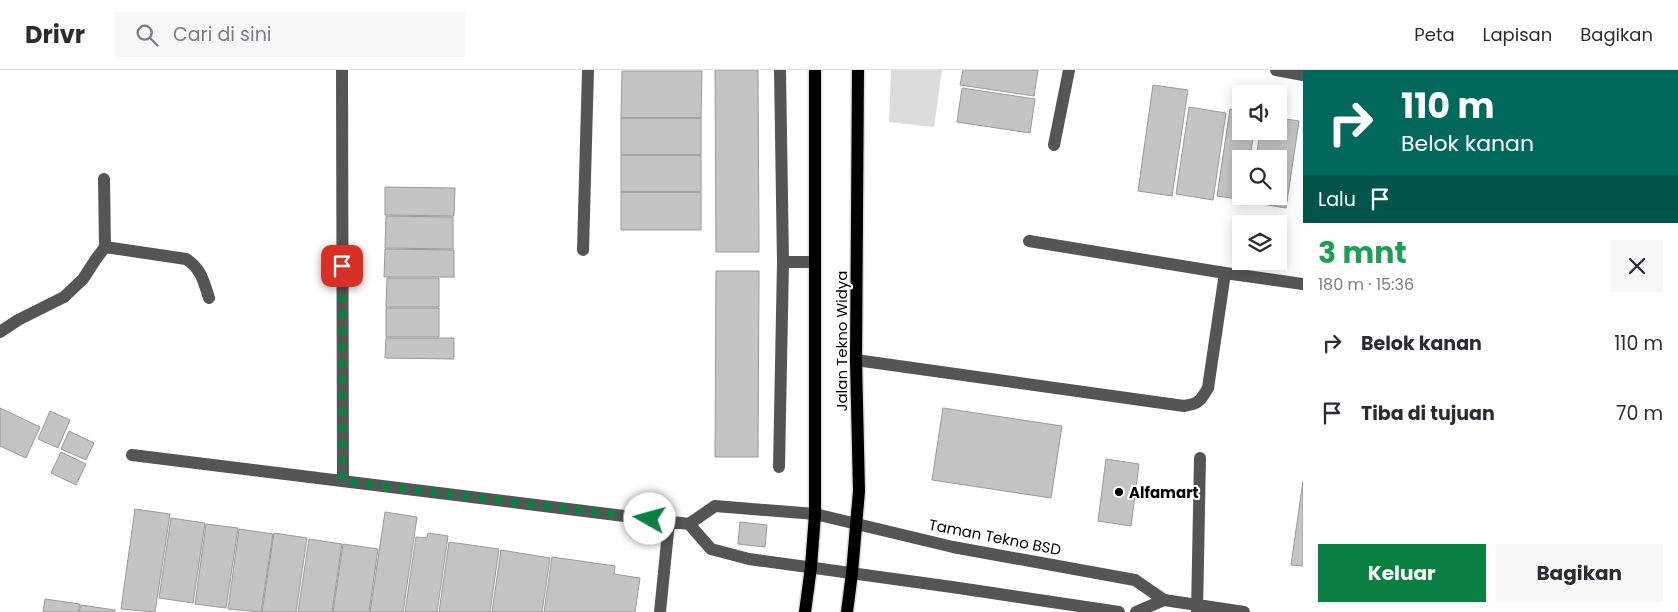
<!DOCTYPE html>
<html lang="id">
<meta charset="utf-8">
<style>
:root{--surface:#fff;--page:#f7f7f7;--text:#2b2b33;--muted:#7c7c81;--line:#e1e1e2;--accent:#0b8043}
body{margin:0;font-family:Poppins,sans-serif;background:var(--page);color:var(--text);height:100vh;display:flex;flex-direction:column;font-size:19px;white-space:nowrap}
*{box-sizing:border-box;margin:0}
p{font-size:16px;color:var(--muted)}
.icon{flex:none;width:28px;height:28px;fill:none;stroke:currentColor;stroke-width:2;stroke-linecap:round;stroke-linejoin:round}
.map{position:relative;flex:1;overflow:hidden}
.panel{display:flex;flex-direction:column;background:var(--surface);width:375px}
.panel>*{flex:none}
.hud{background:#00695c;color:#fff;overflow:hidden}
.controls{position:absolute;left:1232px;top:15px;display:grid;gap:10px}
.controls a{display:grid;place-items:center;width:55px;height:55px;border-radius:0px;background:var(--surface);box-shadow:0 2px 12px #0003;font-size:25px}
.pin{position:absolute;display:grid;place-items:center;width:42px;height:42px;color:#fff;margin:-21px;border-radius:10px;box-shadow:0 2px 8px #0006}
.me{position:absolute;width:55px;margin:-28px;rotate:277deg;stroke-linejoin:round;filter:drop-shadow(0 0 4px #0008)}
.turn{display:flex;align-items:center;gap:18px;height:105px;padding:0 15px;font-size:22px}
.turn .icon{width:65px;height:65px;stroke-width:2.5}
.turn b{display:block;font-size:35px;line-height:42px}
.then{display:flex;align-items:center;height:48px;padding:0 15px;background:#0003;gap:10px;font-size:19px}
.round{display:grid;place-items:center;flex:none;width:52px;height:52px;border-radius:0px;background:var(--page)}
.summary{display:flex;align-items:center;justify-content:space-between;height:85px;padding:0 15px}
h1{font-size:30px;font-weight:700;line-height:38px;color:#1e9e55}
.action{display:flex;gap:10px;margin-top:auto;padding:10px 15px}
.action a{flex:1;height:58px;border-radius:0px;background:var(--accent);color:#fff;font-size:20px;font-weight:700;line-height:58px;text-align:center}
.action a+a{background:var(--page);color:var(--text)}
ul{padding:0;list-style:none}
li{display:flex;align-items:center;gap:15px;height:70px;padding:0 15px}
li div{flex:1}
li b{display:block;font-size:19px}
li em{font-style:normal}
header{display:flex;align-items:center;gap:30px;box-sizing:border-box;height:70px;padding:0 25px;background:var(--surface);border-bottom:1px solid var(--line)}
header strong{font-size:24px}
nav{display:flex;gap:28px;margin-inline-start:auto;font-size:18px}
.search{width:350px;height:45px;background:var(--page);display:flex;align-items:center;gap:12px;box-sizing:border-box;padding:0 18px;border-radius:0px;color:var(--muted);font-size:19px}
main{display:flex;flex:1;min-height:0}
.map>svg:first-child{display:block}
.green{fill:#dcdcdc}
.building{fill:#c4c4c4;stroke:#999}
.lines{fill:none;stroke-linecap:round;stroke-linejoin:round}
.major-casing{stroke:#dbdbdb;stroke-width:15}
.minor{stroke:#555;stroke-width:12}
.major{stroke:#000;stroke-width:12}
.route{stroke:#0b8043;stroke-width:9;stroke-dasharray:0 16.2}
.poi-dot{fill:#000;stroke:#fff;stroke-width:2}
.labels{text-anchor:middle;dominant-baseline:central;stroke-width:4;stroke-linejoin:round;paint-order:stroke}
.street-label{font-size:15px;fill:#000;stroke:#fff}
.poi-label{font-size:15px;font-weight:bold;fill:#000;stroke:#fff;text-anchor:start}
</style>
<header>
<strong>Drivr</strong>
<div class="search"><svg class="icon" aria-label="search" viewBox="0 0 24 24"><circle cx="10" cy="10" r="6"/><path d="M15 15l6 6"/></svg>Cari di sini</div>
<nav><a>Peta</a><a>Lapisan</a><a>Bagikan</a></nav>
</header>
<main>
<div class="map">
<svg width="1303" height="542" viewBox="0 0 1303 542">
<rect width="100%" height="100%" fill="#fff"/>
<!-- green -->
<path class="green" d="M891,0H942L934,57L889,52Z"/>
<!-- building -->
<path class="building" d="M715,0H758L759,182H716Z
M963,0H1038L1034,26L960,15Z
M622,1H702L701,48H621Z
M1153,15L1188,20L1172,126L1138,121Z
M962,18L1035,29L1030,63L957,52Z
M1189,37L1226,43L1213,130L1176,124Z
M1230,39L1241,41V61H1254L1250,89H1241V126H1245L1244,130L1217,126Z
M621,48H701V85H621Z
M1279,48L1299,51L1286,138L1249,132L1250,126H1279V89H1256L1260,61H1279Z
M621,85H701V122H621Z
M385,117L455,118L454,146L385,145Z
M621,122H701V160H621Z
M386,146L453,147V179L385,178Z
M385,179L454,180V207H384Z
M716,201H759L758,387H715Z
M387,208H439V237H386Z
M386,238H439V267H386Z
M386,268H454V289L385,288Z
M0,338L40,357L26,388L0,376Z
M943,338L1062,356L1051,428L932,410Z
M50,341L70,350L58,378L38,369Z
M69,361L94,373L86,390L61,379Z
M61,382L86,394L76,415L51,403Z
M1106,389L1139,394L1131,456L1098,451Z
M1303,411V496L1291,495Z
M135,439L170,444L155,542L121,539Z
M385,442L417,447L403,542H370Z
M171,448L205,453L193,533L159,528Z
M740,452L767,455L765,477L738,474Z
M206,454L238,458L226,538L195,534Z
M239,459L273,464L261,542L228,539Z
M274,463L307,468L296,542H262Z
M428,463L448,466L437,542H405L416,467L427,468Z
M309,469L342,474L332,542H298Z
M449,472L499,479L490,542H439Z
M343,474L378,479L369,542H333Z
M501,480L550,488L542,542H492Z
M552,487L615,496L614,504L640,508L635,542H544Z
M45,529L80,534L78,542H43Z
M81,535L115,540V542H79Z"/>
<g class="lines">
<defs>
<path id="major" d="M805,542L811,497L815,444V0
M847,542L852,503L859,421L856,290L858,0"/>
</defs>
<!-- major casing -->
<use href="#major" class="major-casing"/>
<!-- minor -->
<path class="minor" d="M342,0L343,411
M780,0L783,192H814
M1276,0L1303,5
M1054,75L1069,0
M1029,171L1225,203L1303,214
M105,177L186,189C201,198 204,212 209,228
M583,180L588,0
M0,262L18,250L64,227L83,209L96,189L105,177L104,109
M856,290L1184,336C1199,334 1201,330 1208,318L1225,203
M132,385L689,454L711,479L749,489L952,517L1119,542
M779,397L783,192
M689,454L715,436L815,444L953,477L1135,510L1164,530L1244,542
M660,542L669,452
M1136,542L1164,530
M1197,542L1200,388"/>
<!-- major -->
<use href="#major" class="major"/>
</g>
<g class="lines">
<!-- route -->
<path class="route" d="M342,196V411L650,449"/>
</g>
<!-- markers -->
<circle class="poi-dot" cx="1119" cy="422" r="5"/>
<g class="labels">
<!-- street labels -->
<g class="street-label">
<text transform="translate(841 271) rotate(-90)">Jalan Tekno Widya</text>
<text transform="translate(995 467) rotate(11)">Taman Tekno BSD</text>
</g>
<!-- poi labels -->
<g class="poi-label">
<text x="1129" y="422">Alfamart</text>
</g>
</g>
</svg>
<div class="controls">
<a><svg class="icon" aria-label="sound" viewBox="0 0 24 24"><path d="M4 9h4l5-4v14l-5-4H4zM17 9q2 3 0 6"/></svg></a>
<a><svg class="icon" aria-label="search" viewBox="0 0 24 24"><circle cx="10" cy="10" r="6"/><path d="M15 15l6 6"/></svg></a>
<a><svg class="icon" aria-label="layers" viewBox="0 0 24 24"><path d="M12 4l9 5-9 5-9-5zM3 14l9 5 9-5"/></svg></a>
</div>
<div class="pin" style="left:342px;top:196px;background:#d93025"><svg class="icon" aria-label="arrive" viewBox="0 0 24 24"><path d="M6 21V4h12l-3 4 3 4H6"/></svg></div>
<svg class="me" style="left:650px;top:449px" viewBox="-20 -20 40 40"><circle r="19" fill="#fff"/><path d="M0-13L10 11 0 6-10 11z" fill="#0b8043"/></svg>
</div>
<section class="panel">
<div class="hud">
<div class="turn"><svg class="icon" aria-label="right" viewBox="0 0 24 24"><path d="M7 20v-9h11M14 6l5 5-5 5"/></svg><div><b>110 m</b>Belok kanan</div></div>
<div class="then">Lalu<svg class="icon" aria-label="arrive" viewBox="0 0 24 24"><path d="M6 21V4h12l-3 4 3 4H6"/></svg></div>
</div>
<div class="summary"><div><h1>3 mnt</h1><p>180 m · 15:36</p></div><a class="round"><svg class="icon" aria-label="close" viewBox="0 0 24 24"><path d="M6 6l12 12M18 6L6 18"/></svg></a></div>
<ul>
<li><svg class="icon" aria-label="right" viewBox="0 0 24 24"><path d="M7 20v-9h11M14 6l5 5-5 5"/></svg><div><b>Belok kanan</b></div><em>110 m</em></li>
<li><svg class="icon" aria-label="arrive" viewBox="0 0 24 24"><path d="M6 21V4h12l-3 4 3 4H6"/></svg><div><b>Tiba di tujuan</b></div><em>70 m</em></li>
</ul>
<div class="action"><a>Keluar</a><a>Bagikan</a></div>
</section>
</main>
